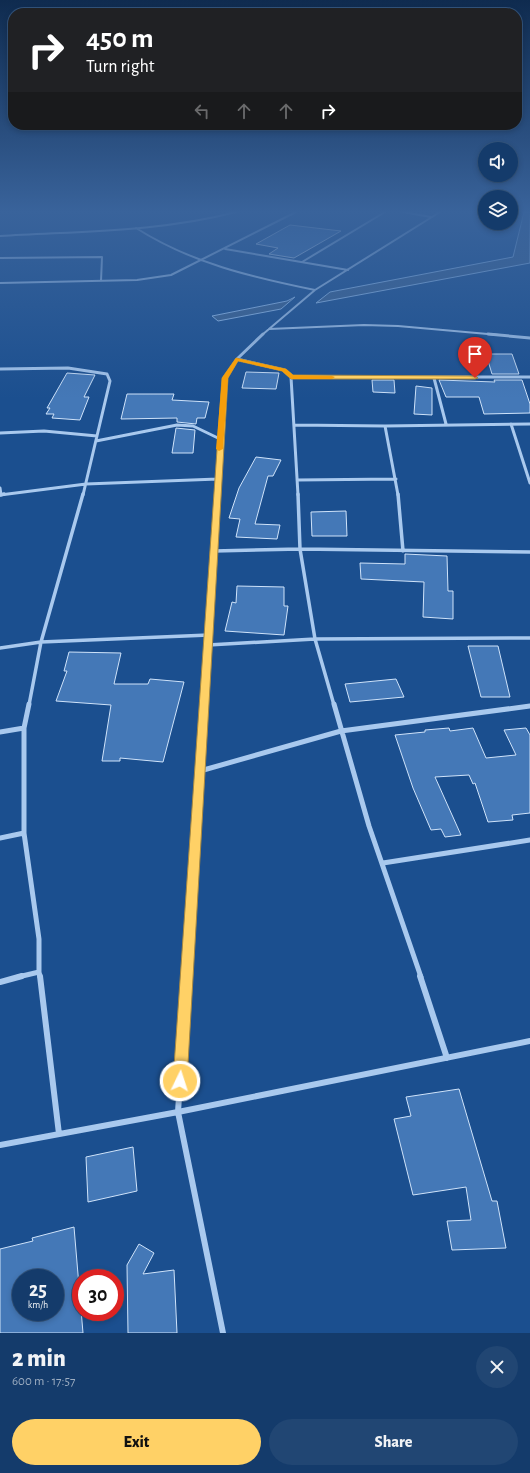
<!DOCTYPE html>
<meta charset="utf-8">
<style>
:root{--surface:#143b6b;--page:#214673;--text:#f1f3f6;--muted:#9dadc1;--line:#33557e;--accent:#ffd166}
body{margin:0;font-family:"Alegreya Sans",sans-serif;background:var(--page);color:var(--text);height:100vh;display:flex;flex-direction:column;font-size:15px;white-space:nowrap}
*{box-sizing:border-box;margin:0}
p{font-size:13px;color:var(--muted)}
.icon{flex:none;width:22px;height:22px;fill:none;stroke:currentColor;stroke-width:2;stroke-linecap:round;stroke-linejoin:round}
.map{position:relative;height:1333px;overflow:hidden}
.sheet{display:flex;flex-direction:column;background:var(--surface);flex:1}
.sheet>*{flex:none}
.banner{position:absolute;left:8px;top:8px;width:514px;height:122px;border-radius:16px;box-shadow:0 2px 6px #0003,0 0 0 1px var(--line);background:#202124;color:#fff;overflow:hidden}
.fabs{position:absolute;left:478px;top:142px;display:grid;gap:8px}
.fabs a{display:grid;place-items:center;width:40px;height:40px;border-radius:50%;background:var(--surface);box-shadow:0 2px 6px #0003,0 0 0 1px var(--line);font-size:20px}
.speed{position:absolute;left:12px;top:1269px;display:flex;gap:8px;font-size:20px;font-weight:700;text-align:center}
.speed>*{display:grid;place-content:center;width:52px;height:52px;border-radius:50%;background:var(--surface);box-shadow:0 2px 6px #0003,0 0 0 1px var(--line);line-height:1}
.speed small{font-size:10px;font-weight:400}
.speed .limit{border:6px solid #d22;background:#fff;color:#111}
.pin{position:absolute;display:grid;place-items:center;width:34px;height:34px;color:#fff;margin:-41px -17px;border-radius:50% 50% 50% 0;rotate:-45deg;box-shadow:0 0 4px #0007}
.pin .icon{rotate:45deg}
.me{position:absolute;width:44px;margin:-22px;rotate:4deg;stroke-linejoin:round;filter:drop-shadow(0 0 3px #0008)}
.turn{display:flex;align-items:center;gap:14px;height:84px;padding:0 12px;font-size:18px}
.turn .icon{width:52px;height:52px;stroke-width:2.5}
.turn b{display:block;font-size:28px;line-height:34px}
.lanes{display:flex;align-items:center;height:38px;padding:0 12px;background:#0003;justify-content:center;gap:20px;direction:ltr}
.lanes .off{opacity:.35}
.round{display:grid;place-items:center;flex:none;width:42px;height:42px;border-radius:21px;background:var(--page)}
.overview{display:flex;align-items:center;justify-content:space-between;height:68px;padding:0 12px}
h1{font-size:24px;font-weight:800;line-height:30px}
.primary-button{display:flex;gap:8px;margin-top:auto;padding:8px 12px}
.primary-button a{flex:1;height:46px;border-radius:24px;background:var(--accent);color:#111;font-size:16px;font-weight:800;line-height:46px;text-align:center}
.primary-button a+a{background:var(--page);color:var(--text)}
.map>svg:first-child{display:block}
.water{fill:#3c6290;stroke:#9cc4f0}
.building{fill:#4478b7;stroke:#cfe3fa;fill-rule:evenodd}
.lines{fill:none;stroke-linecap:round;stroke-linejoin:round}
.street-far4{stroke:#a9c9ee;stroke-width:2}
.street-far3{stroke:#a9c9ee;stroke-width:3}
.street-far2{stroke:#a9c9ee;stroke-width:3.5}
.street-far1{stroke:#a9c9ee;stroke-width:5}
.street{stroke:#a9c9ee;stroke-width:6}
.route{fill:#ffd166;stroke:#a68842}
.slow{fill:#f59e0b}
</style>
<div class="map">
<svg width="530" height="1333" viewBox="0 0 530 1333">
<rect width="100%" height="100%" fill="#1b4f8f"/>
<!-- water -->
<path class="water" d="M524,212H530V263L316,303L330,292L513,257Z
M295,297L281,309L218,321L212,316L287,301Z"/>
<!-- building -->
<path class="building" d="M290,225L341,231L294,258L269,254L278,248L256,244Z
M486,354H512L519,374H492Z
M246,372L279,373L276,389L242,388Z
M67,373L95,375L84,397H89L80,420L52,418L54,414H46L50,408H47Z
M372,380H394L395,393L373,392Z
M439,380L495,382L494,380H522L530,404V413L484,414L479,397H446Z
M416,386L432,388V415L414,414Z
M127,394H174L172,400L209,402L205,418H197L196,424L177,422V418L121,419Z
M176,428L195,430L193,453H172Z
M256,457L281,460L273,476H268L255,524L280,525L277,539L236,537L240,519L229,518L239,488Z
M346,511L347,536H312L311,512Z
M405,554L447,556L448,591H453V619L423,617L424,582L361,579L360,563L405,564Z
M237,586L284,587V606H288L284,635L225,631L232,602L236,603Z
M468,646H498L510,697H481Z
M69,652L121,653L114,684H148L150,679L184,682L163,762L120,758V761H102L111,705L56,701L67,671H64Z
M396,679L404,697L350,702L345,684Z
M449,728L450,731L473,728L486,758L516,755L504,730L526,728L530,735V813L512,815L513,820L488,822L475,783L473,784L469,775L435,777L461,835L445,837L441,829L431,830L413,788L395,735L425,732V730Z
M459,1089L492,1201H497L506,1248L452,1250L447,1221L471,1220L466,1187L413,1195L394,1119L411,1116L406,1097Z
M133,1147L137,1191L88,1202L86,1157Z
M74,1227L83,1333H0V1249L33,1241L32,1238ZM21,1278H55V1312H21Z
M139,1244L154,1253L143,1274L174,1270L177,1333H128L127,1265Z"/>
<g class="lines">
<!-- street-far4 -->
<path class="street-far4" d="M403,212L431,217
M136,228C191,263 251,277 315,290
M0,236C79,231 160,232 236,212
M225,249L348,270
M0,258L102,257L101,281
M302,262L385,212
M0,283L137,280L171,275L296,212
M269,329L315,290L440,212
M262,335L269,329L364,325L398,326L499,335"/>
<!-- street-far3 -->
<path class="street-far3" d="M488,334L530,338
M237,359L284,370L291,377L298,495
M0,369L68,368L107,374L110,381L83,495
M291,377H530
M434,378L446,424
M511,424L530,483
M295,425L385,426L398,495
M385,426L530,424
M0,433L44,431L97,436
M96,441L177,425L193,426L220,439
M297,480L396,479
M0,488L1,495
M0,495L86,484L218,479
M217,495L225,378L237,359L263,334"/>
<!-- street-far2 -->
<path class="street-far2" d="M298,494L300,549L315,639L334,705
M398,494L403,551
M0,495L4,494
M214,551L300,549L530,552
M208,645L315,639L530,638
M0,648L41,642L209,635
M29,705L41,642L83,494
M204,705L218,494"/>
<!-- street-far1 -->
<path class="street-far1" d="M334,704L369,826L421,977
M0,732L24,728
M200,771L341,731L530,706
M0,838L24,833
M383,863L530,840
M39,972L40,977
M18,977L39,972V939L24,833V728L29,704
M187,977L204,704"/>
<!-- street -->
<path class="street" d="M40,976L59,1134
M187,976L178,1112L223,1333
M420,976L447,1058
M0,982L22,976
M0,1145L178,1112L530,1041"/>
</g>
<!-- sky -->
<linearGradient id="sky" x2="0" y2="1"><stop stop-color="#0f2b4f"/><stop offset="0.53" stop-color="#39639b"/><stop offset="1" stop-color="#39639b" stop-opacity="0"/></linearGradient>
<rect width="530" height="399" fill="url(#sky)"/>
<!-- route -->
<path class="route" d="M236,358L286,369L293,375L475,376L478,378L475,379H291L282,371L238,361L228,378L187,1081L185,1086L180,1088L175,1086L173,1081L222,378Z"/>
<!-- slow -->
<path class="slow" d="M236,358L286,369L293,375L332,376L335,377L332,379H291L282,371L238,361L228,378L223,449L219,451L216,449L222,378Z"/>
</svg>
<div class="fabs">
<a><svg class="icon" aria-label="sound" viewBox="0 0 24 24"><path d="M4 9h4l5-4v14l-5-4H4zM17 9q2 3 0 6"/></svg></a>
<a><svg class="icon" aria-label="layers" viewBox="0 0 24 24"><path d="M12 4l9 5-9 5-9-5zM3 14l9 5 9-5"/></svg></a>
</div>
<div class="speed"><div>25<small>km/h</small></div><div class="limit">30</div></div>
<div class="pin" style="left:475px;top:378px;background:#d93025"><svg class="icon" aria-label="arrive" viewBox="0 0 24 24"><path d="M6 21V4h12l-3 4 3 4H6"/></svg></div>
<svg class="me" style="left:180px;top:1081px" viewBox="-20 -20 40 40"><circle r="17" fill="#ffd166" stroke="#fff" stroke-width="3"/><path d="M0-11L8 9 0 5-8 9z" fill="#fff"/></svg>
<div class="banner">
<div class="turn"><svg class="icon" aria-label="right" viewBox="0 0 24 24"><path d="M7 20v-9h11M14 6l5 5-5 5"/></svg><div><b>450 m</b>Turn right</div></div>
<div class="lanes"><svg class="icon off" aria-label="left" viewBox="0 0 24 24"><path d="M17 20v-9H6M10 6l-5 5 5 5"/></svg><svg class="icon off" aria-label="ahead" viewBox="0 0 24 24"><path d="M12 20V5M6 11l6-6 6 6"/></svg><svg class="icon off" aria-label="ahead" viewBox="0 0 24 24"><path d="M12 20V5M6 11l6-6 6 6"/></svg><svg class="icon" aria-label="right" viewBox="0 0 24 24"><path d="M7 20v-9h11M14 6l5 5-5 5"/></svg></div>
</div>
</div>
<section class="sheet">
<div class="overview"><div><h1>2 min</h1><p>600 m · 17:57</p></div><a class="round"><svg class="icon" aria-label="close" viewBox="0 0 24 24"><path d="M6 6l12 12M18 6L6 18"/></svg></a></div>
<div class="primary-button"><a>Exit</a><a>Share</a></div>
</section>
